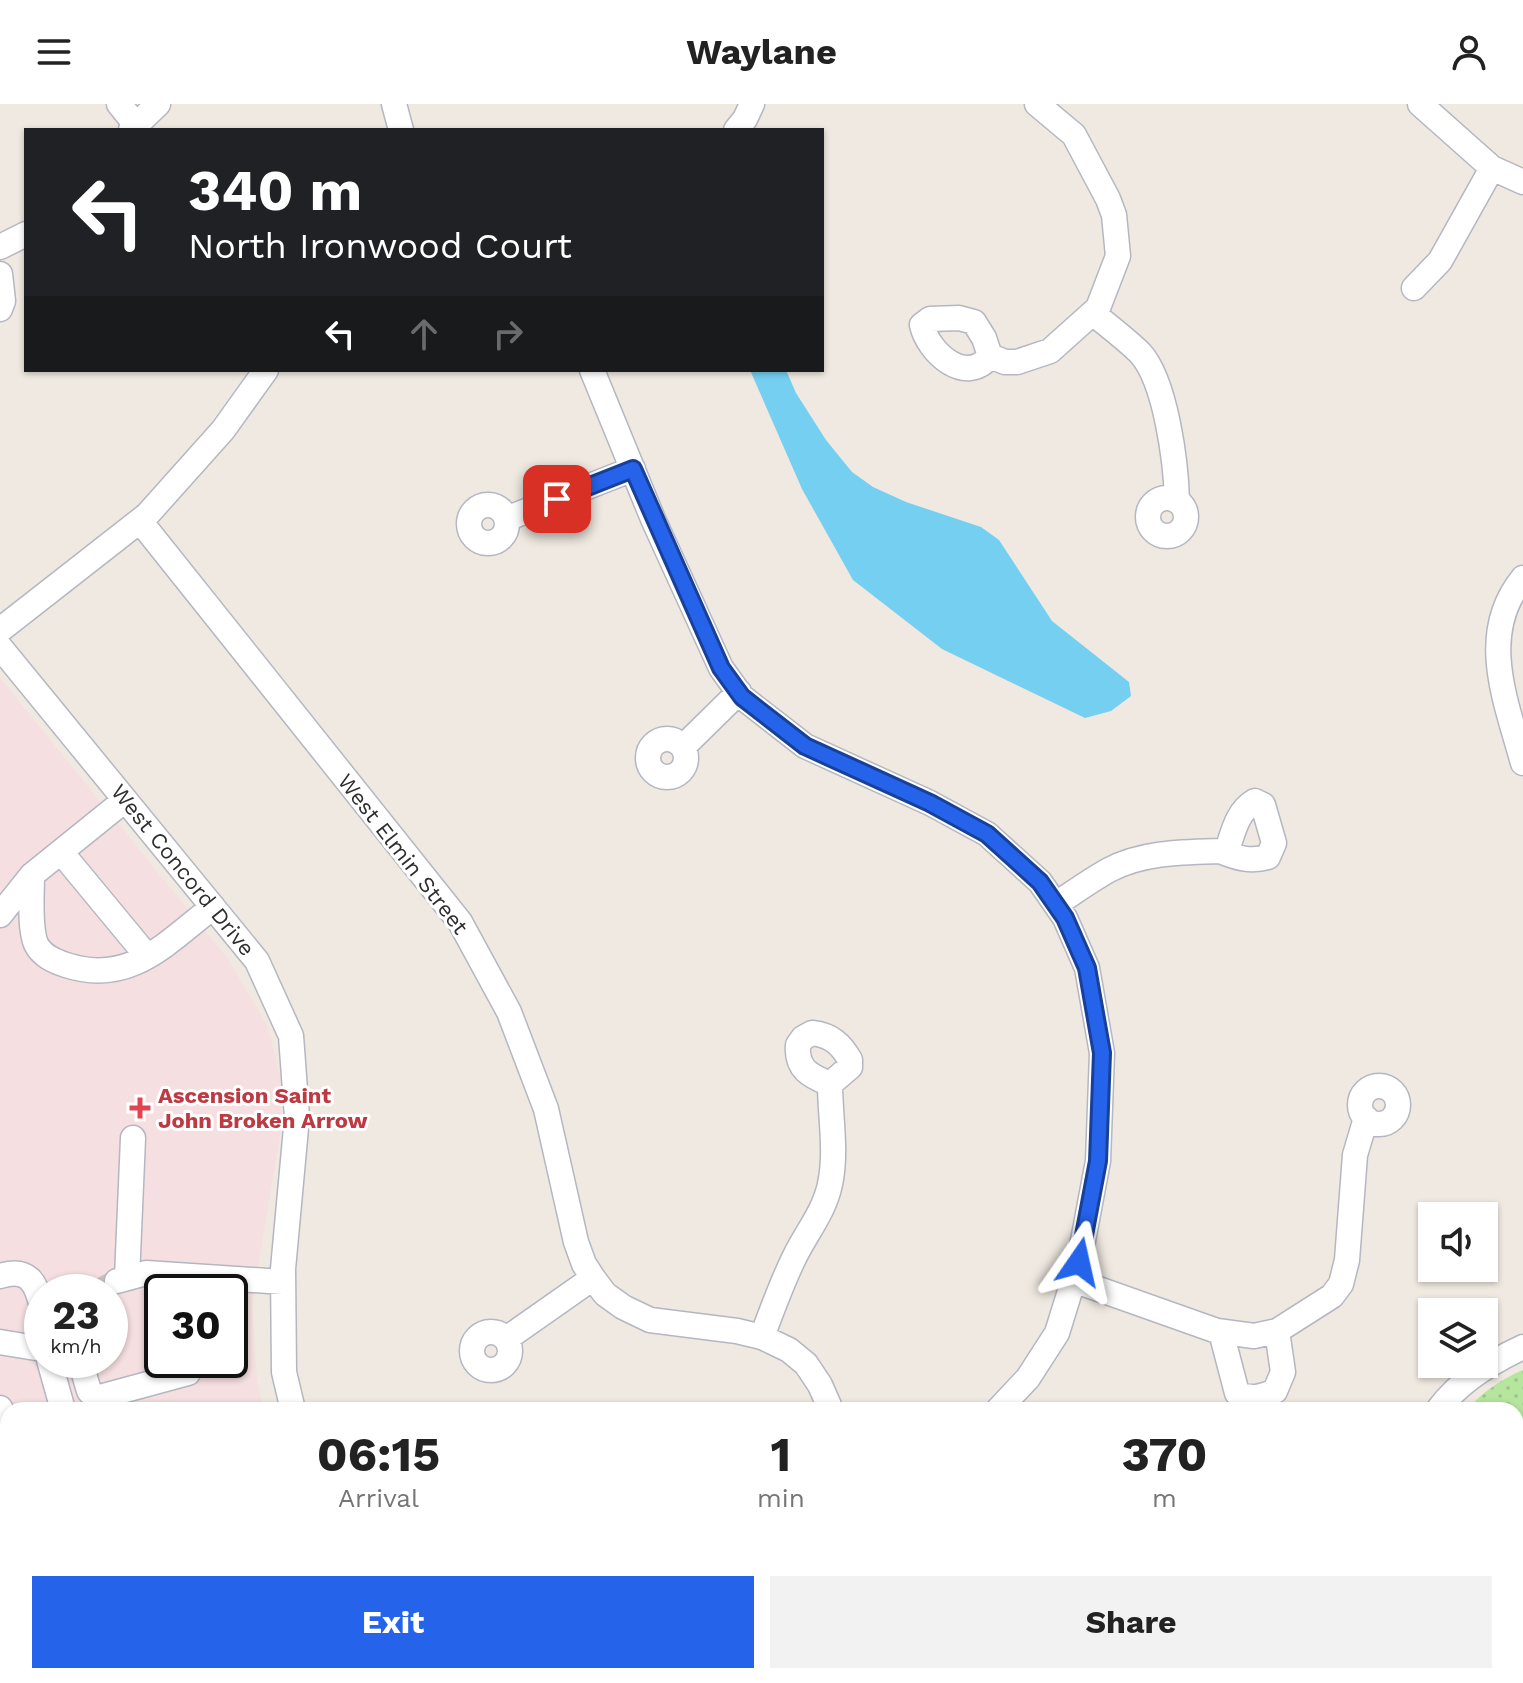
<!DOCTYPE html>
<style>
:root{--surface:#fff;--page:#f2f2f2;--text:#222;--muted:#767676;--accent:#2563eb}
body{margin:0;font-family:"Work Sans",sans-serif;background:var(--page);color:var(--text);height:100vh;display:flex;flex-direction:column;font-size:30px;white-space:nowrap}
*{box-sizing:border-box;margin:0}
p{font-size:26px;color:var(--muted)}
.icon{flex:none;width:44px;height:44px;fill:none;stroke:currentColor;stroke-width:2;stroke-linecap:round;stroke-linejoin:round}
.map{position:relative;flex:1;overflow:hidden}
.side{position:absolute;left:0px;top:1298px;width:1524px;height:282px;display:flex;flex-direction:column;background:var(--surface);border-radius:24px 24px 0 0;box-shadow:0 2px 6px #0004}
.side>*{flex:none}
.guide{position:absolute;left:24px;top:24px;width:800px;height:244px;border-radius:0px;box-shadow:0 2px 6px #0004;background:#202124;color:#fff;overflow:hidden}
.buttons{position:absolute;left:1418px;top:1098px;display:grid;gap:16px}
.buttons a{display:grid;place-items:center;width:80px;height:80px;border-radius:0px;background:var(--surface);box-shadow:0 2px 6px #0004;font-size:40px}
.speed{position:absolute;left:24px;top:1170px;display:flex;gap:16px;font-size:40px;font-weight:700;text-align:center}
.speed>*{display:grid;place-content:center;width:104px;height:104px;border-radius:50%;background:var(--surface);box-shadow:0 2px 6px #0004;line-height:1}
.speed small{font-size:20px;font-weight:400}
.speed .limit{border:4px solid #111;border-radius:12px;background:#fff;color:#111}
.pin{position:absolute;display:grid;place-items:center;width:68px;height:68px;color:#fff;margin:-34px;border-radius:16px;box-shadow:0 4px 12px #0006}
.me{position:absolute;width:88px;margin:-44px;rotate:11deg;stroke-linejoin:round;filter:drop-shadow(0 0 6px #0008)}
.turn{display:flex;align-items:center;gap:28px;height:168px;padding:0 32px;font-size:36px}
.turn .icon{width:104px;height:104px;stroke-width:2.5}
.turn b{display:block;font-size:56px;line-height:68px}
.lanes{display:flex;align-items:center;height:76px;padding:0 32px;background:#0003;justify-content:center;gap:40px;direction:ltr}
.lanes .off{opacity:.35}
.eta{display:flex;justify-content:space-evenly;align-items:center;height:136px;text-align:center}
.eta b{font-size:48px;font-weight:700;line-height:56px}
.cta{display:flex;gap:16px;margin-top:auto;padding:16px 32px}
.cta a{flex:1;height:92px;border-radius:0px;background:var(--accent);color:#fff;font-size:32px;font-weight:700;line-height:92px;text-align:center}
.cta a+a{background:var(--page);color:var(--text)}
header{display:flex;justify-content:space-between;align-items:center;height:104px;padding:0 32px;background:var(--surface);font-size:36px;font-weight:700}
.map>svg:first-child{display:block}
.industrial{fill:#e3e1e8}
.medical{fill:#f5dfe0;fill-rule:evenodd}
.grass{fill:url(#grass-dots)}
.forest{fill:url(#forest-crowns)}
.water{fill:#75cff0}
.lines{fill:none;stroke-linecap:round;stroke-linejoin:round}
.minor-tunnel{stroke:#c8c4bd;stroke-width:24;stroke-dasharray:24 12;stroke-linecap:butt}
.minor-casing{stroke:#b4b7c1;stroke-width:27}
.minor{stroke:#fff;stroke-width:24}
.route-casing{stroke:#184099;stroke-width:20}
.route{stroke:#2563eb;stroke-width:14}
.health-dot{fill:#e0444e;stroke:#fff;stroke-width:3}
.labels{text-anchor:middle;dominant-baseline:central;stroke-width:6;stroke-linejoin:round;paint-order:stroke}
.street-label{font-size:22px;fill:#2e2e2e;stroke:#fff}
.health-label{font-size:22px;font-weight:bold;fill:#be3a42;stroke:#fff;text-anchor:start}
</style>
<header><svg class="icon" aria-label="menu" viewBox="0 0 24 24"><path d="M4 6h16M4 12h16M4 18h16"/></svg>Waylane<svg class="icon" aria-label="person" viewBox="0 0 24 24"><circle cx="12" cy="8" r="4"/><path d="M4 21q1-7 8-7t8 7"/></svg></header>
<div class="map">
<svg width="1523" height="1579" viewBox="0 0 1523 1579">
<defs>
<pattern id="grass-dots" width="8" height="8" patternUnits="userSpaceOnUse" patternTransform="scale(2)"><rect width="8" height="8" fill="#b6e59e"/><path d="M2 2h.1M6 6h.1" fill="none" stroke="#9dc588" stroke-width="1.8" stroke-linecap="round"/></pattern>
<pattern id="forest-crowns" width="20" height="18" patternUnits="userSpaceOnUse" patternTransform="scale(2)"><rect width="20" height="18" fill="#b6e59e"/><path d="M2 6a3 3 0 1 1 6 0M12 15a3 3 0 1 1 6 0" fill="none" stroke="#9dc588"/></pattern>
</defs>
<rect width="100%" height="100%" fill="#efe9e1"/>
<!-- industrial -->
<path class="industrial" d="M1153,1572H1301L1302,1579H1155Z"/>
<!-- medical -->
<path class="medical" d="M0,574L228,855L267,921L282,978L280,1031L252,1201L257,1278L264,1306H8V1461L0,1463ZM42,1188H110V1256H42ZM162,1188H230V1256H162Z"/>
<!-- grass -->
<path class="grass" d="M1523,1266V1401L1516,1411V1306H1467C1482,1288 1502,1275 1523,1266Z
M1086,1572H1153L1155,1579H1065Z
M1376,1572H1449L1448,1579H1375Z"/>
<!-- forest -->
<path class="forest" d="M1523,1401V1579H1448L1449,1572H1516V1411Z"/>
<!-- water -->
<path class="water" d="M750,266H786L796,289L826,336L852,368L873,383L906,398L981,423L999,436L1052,517L1129,578L1131,592L1111,607L1085,614L942,545L853,476L802,385Z
M843,1572H960L969,1579H845Z"/>
<g class="lines">
<!-- minor-tunnel -->
<path class="minor-tunnel" d="M97,1188L117,1177"/>
<defs>
<path id="minor" d="M119,0L136,21
M394,0L401,26
M1420,0L1492,64L1523,78
M131,26L158,0
M736,26L745,15L752,0
M0,143L26,130
M0,170L3,197L0,205
M1414,184L1440,157L1492,64
M1093,209C1108,222 1126,235 1140,249C1166,277 1176,359 1177,397
M959,214L974,218L984,234L990,252C966,283 928,248 922,221L930,215Z
M990,252L1005,258H1017L1050,247L1098,204L1118,152L1114,111L1108,95L1074,31L1037,0
M592,266L653,415L721,564L742,593L805,642L930,699L987,730L1040,778L1065,814L1087,864L1102,949L1098,1057L1079,1158L1057,1229L1028,1274L998,1306
M1148 413a19 19 0 1 1 38 0a19 19 0 1 1-38 0Z
M469 420a19 19 0 1 1 38 0a19 19 0 1 1-38 0Z
M506,415L633,365
M140,417L460,818L509,908L546,1005L576,1138L584,1160L593,1174L605,1190L623,1203L650,1216L737,1227L762,1233L789,1246L806,1260L820,1281L831,1306
M1523,474C1477,530 1506,597 1523,659
M0,526L147,411L223,326L266,266
M0,543L257,857L291,932L297,1013L283,1165L284,1268L293,1306
M648 654a19 19 0 1 1 38 0a19 19 0 1 1-38 0Z
M683,643L739,588
M125,696L32,771C32,790 29,823 36,840C42,852 54,857 66,861C130,882 166,839 213,803
M61,748L147,852
M1056,800C1073,789 1091,776 1109,766C1142,748 1184,748 1220,747C1237,754 1250,758 1268,753L1274,739L1263,701L1255,697C1236,708 1233,730 1226,749
M0,811L32,771
M812,929C831,931 841,940 850,956V963L830,980C810,972 796,965 798,941L803,934Z
M1360 1001a19 19 0 1 1 38 0a19 19 0 1 1-38 0Z
M0,1172C28,1163 36,1178 42,1203
M127,1174L133,1034
M1073,1176L1217,1227L1254,1232L1277,1227L1332,1192L1341,1180L1347,1156L1355,1051L1366,1014
M117,1177L146,1169L283,1178
M1221,1228L1237,1289C1251,1296 1261,1293 1275,1287L1283,1268L1277,1227
M472 1247a19 19 0 1 1 38 0a19 19 0 1 1-38 0Z
M762,1233C772,1206 782,1178 795,1152C807,1128 825,1106 830,1080C837,1048 830,1012 830,980
M506,1235L593,1174
M0,1238L42,1245
M49,1256L63,1306
M80,1256L89,1287L96,1294L188,1269L192,1256
M0,1304L8,1318
M1438,1306C1459,1277 1491,1258 1523,1243
M0,1370L6,1357L8,1343
M0,1491L8,1489
M46,1572L48,1579
M118,1572L120,1579
M288,1572L290,1579
M359,1572L361,1579
M799,1572L800,1579
M763,1579L764,1572
M1352,1579L1353,1572"/>
</defs>
<!-- minor casing -->
<use href="#minor" class="minor-casing"/>
<!-- minor -->
<use href="#minor" class="minor"/>
</g>
<g class="lines">
<defs>
<path id="route" d="M557,395L633,365L721,564L742,593L805,642L930,699L987,730L1040,778L1065,814L1087,864L1102,949L1098,1057L1079,1158"/>
</defs>
<!-- route casing -->
<use href="#route" class="route-casing"/>
<!-- route -->
<use href="#route" class="route"/>
</g>
<!-- markers -->
<path class="health-dot" d="M136 992h8v8h8v8h-8v8h-8v-8h-8v-8h8z"/>
<g class="labels">
<!-- street labels -->
<g class="street-label">
<text transform="translate(403 750) rotate(52)">West Elmin Street</text>
<text transform="translate(183 766) rotate(51)">West Concord Drive</text>
</g>
<!-- health labels -->
<g class="health-label">
<text x="158" y="991">Ascension Saint<tspan x="158" dy="25">John Broken Arrow</tspan></text>
</g>
</g>
</svg>
<div class="buttons">
<a><svg class="icon" aria-label="sound" viewBox="0 0 24 24"><path d="M4 9h4l5-4v14l-5-4H4zM17 9q2 3 0 6"/></svg></a>
<a><svg class="icon" aria-label="layers" viewBox="0 0 24 24"><path d="M12 4l9 5-9 5-9-5zM3 14l9 5 9-5"/></svg></a>
</div>
<div class="speed"><div>23<small>km/h</small></div><div class="limit">30</div></div>
<div class="pin" style="left:557px;top:395px;background:#d93025"><svg class="icon" aria-label="arrive" viewBox="0 0 24 24"><path d="M6 21V4h12l-3 4 3 4H6"/></svg></div>
<svg class="me" style="left:1079px;top:1158px" viewBox="-20 -20 40 40"><path d="M0-17L14 15 0 8-14 15z" fill="#2563eb" stroke="#fff" stroke-width="4"/></svg>
<div class="guide">
<div class="turn"><svg class="icon" aria-label="left" viewBox="0 0 24 24"><path d="M17 20v-9H6M10 6l-5 5 5 5"/></svg><div><b>340 m</b>North Ironwood Court</div></div>
<div class="lanes"><svg class="icon" aria-label="left" viewBox="0 0 24 24"><path d="M17 20v-9H6M10 6l-5 5 5 5"/></svg><svg class="icon off" aria-label="ahead" viewBox="0 0 24 24"><path d="M12 20V5M6 11l6-6 6 6"/></svg><svg class="icon off" aria-label="right" viewBox="0 0 24 24"><path d="M7 20v-9h11M14 6l5 5-5 5"/></svg></div>
</div>
<section class="side">
<div class="eta">
<div><b>06:15</b><p>Arrival</p></div>
<div><b>1</b><p>min</p></div>
<div><b>370</b><p>m</p></div>
</div>
<div class="cta"><a>Exit</a><a>Share</a></div>
</section>
</div>
